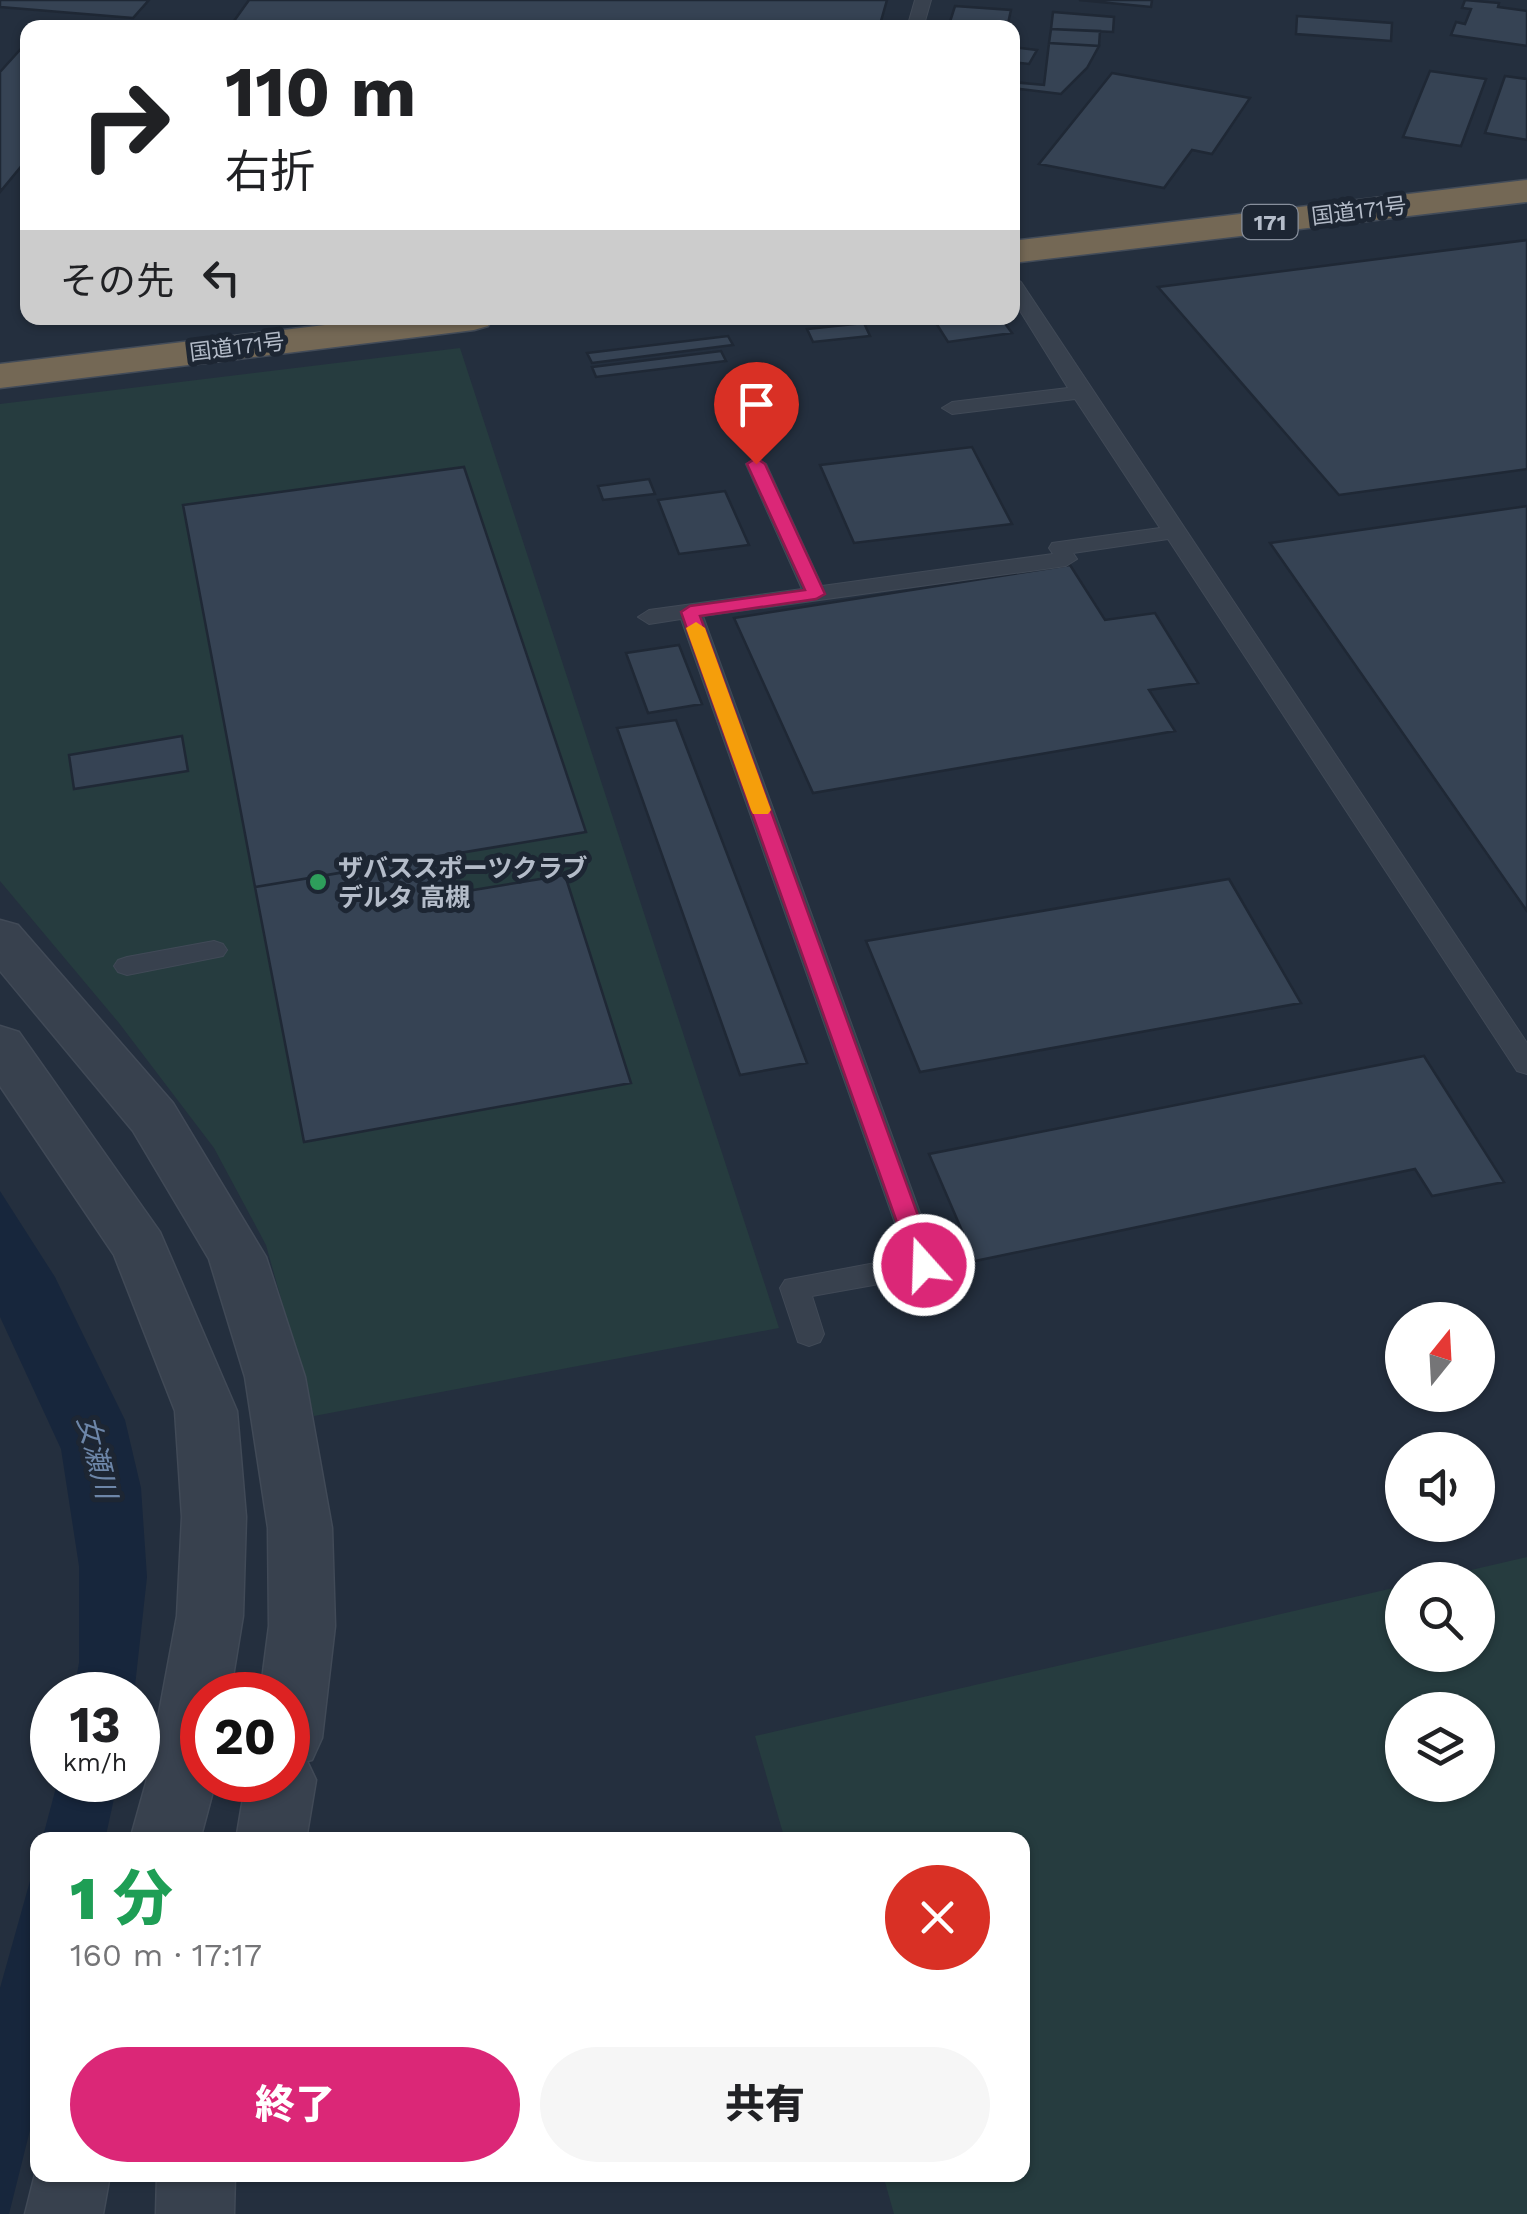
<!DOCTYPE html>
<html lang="ja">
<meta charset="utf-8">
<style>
:root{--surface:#fff;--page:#f6f6f6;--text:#202124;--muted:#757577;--accent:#db2777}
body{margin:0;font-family:"Work Sans","Noto Sans JP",sans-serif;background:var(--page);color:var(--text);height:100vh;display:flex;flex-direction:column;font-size:38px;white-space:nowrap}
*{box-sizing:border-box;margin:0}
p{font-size:32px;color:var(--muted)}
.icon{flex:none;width:55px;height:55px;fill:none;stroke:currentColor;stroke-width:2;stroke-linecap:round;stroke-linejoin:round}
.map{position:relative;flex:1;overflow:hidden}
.details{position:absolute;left:30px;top:1832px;width:1000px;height:350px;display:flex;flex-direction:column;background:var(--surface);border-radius:20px;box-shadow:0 2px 8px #0004}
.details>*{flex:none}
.banner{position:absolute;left:20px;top:20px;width:1000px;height:305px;border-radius:20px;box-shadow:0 2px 8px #0004;background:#fff;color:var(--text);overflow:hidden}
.needle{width:65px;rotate:18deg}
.buttons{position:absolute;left:1385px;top:1302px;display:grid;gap:20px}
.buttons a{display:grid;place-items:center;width:110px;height:110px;border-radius:50%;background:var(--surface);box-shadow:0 2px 8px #0004;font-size:50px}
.speed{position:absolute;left:30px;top:1672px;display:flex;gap:20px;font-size:50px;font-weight:700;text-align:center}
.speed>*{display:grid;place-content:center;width:130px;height:130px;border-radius:50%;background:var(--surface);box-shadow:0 2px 8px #0004;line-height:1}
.speed small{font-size:25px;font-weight:400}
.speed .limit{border:15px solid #d22;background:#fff;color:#111}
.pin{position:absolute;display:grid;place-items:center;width:85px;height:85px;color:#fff;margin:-102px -42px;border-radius:50% 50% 50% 0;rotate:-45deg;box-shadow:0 0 10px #0007}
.pin .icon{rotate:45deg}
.me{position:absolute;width:110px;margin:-55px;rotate:340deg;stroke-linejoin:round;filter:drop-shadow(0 0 8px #0008)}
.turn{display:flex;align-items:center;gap:35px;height:210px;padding:0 40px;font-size:45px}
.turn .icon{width:130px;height:130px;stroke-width:2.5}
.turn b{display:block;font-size:70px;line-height:85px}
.then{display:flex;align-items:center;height:95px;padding:0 40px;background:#0003;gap:20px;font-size:38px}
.round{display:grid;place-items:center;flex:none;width:105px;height:105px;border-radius:52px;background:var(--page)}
.overview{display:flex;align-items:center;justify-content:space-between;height:170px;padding:0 40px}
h1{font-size:60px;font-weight:800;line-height:75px;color:#1e9e55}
.action{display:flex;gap:20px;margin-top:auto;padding:20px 40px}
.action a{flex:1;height:115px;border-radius:60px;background:var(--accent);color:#fff;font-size:40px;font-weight:800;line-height:115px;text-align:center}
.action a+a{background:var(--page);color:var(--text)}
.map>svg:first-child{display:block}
.green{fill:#263c3f;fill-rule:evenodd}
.water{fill:#17263c}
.building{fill:#364354;stroke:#1f2835;stroke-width:2.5}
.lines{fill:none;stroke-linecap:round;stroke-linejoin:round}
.lane-casing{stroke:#414a57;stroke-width:2}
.street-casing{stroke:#414a57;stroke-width:3}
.highway-casing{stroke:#434c59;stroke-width:3}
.lane{fill:#38414e;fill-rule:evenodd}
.street{fill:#38414e;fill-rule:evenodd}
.highway{fill:#746855;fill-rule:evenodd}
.route{fill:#db2777;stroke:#8e194d;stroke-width:2.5}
.slow{fill:#f59e0b}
.leisure-dot{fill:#2e9e5b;stroke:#1d2633;stroke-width:4}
.labels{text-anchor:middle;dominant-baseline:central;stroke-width:10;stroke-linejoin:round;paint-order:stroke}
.far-street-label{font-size:22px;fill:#b4bcc9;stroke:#1d2633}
.shield{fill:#1d2633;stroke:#878f9c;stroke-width:2.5}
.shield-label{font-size:22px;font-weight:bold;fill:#b4bcc9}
.poi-label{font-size:25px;font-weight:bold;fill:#b4bcc9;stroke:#1d2633;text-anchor:start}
.water-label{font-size:28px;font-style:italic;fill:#6d86a8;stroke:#1d2633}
</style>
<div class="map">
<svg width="1527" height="2214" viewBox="0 0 1527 2214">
<rect width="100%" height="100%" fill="#242f3e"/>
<!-- green -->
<path class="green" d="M460,348L779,1328L314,1416L266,1245L214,1148L119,1023L0,881V404Z
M1527,1557V2214H894L883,2175H1022V1840H785L755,1736L1402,1586V1655H1478V1580H1428ZM1402,1710H1478V1785H1402Z"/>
<!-- water -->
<path class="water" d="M0,1191L55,1277L125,1420L141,1488L147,1577L134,1695H73L79,1663V1566L61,1449L0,1317Z
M58,1780H118L105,1840H42Z
M37,1856V2102L9,2214H0V1988Z"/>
<!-- building -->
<path class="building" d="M0,0H149L133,18L0,7Z
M249,0H887L879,28H229Z
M1079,0H1152L1151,7Z
M1465,0L1499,3L1498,7L1527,11V46L1451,35L1456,22L1465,24L1471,9L1462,8Z
M955,6L1011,10L1007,28H948Z
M1053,12L1114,17L1113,32L1051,29Z
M1297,16L1392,23L1391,41L1296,34Z
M1051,29L1100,31L1099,46L1049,43Z
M28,41V158L0,192V72Z
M1049,43L1099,46L1087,68L1061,94L1012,88V82L1044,85Z
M1012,47L1037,50L1029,64L1012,62Z
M1430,71L1486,79L1461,146L1403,137Z
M1112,73L1250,98L1212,154L1192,150L1164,188L1039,164Z
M1505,76L1527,79V140L1485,133Z
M1527,240V469L1339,495L1158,287Z
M976,318H1001L1012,333L948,342L936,323Z
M864,323L870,336L813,342L807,329Z
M728,336L733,345L592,363L587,353Z
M721,351L726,361L596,377L592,367Z
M972,447L1012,524L854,543L820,465Z
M464,467L586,832L255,887L183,505Z
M649,479L655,494L603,500L598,486Z
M725,491L749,545L679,554L658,500Z
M1527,506V911L1270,543Z
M1070,565L1105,620L1155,613L1198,683L1149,690L1175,731L813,793L734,618Z
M679,645L702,704L648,713L626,653Z
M676,720L807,1063L740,1075L617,728Z
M182,736L188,771L74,789L69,755Z
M445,855L455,893L565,875L631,1083L304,1142L255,887Z
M1229,879L1301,1003L920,1072L866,941Z
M1424,1056L1504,1182L1432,1196L1415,1169L975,1261L929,1154Z"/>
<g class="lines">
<defs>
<path id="lane" d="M915,0H931L923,28H907Z
M1012,276L1021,282L1527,1043V1074L1517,1071L1168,539L1073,553L1077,559L1066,566L703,616L939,1265L934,1273L924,1276L812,1296L824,1334L820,1342L809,1346L798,1342L780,1288L785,1280L907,1257L681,619L649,624L638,617L649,610L802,589L746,464L756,458L766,464L822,586L1053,554L1049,548L1052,543L1160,528L1075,399L952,414L942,408L952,402L1068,388L1012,298Z
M214,941L223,944L227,950L223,956L127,975L118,972L114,966L118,960L127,957Z"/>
<path id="street" d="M0,920L18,925L173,1103L266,1257L305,1377L332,1528L335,1626L322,1738L312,1760L307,1761L316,1780L306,1840H236L246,1780H288V1695H260L269,1626L268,1528L245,1377L209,1259L133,1131L0,971Z
M0,1026L19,1032L160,1232L237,1411L246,1517L243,1616L230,1695H202V1780H216L200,1840H130L146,1783L177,1616L182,1517L175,1411L114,1255L0,1086Z
M38,2162V2175H110L103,2214H25Z
M157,2175H235L234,2214H156Z"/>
<path id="highway" d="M1527,180V202L1012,263V241Z
M383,318H493L488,326L474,330L0,388V364Z"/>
</defs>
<!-- lane casing -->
<use href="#lane" class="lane-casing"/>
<!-- street casing -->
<use href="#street" class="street-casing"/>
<!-- highway casing -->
<use href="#highway" class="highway-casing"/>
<!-- lane -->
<use href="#lane" class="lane"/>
<!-- street -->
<use href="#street" class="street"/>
<!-- highway -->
<use href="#highway" class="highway"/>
</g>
<!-- route -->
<path class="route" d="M756,458L765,464L825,594L816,599L700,616L936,1265L933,1272H916L912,1265L681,612L690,606L805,590L747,464Z"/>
<!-- slow -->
<path class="slow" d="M696,622L705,628L771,810L768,814H753L751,810L686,628Z"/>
<!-- markers -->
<circle class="leisure-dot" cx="318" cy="882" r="10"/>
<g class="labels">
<!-- far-street labels -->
<g class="far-street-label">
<text transform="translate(1359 211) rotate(-7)">国道171号</text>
<text transform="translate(237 347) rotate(-7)">国道171号</text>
</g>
<!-- shield labels -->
<rect class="shield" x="1242.5" y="205" width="55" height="34" rx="8"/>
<g class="shield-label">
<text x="1270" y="222">171</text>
</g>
<!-- poi labels -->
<g class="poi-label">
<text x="338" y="868">ザバススポーツクラブ<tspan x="338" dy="29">デルタ 高槻</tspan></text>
</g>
<!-- water labels -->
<g class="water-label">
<text transform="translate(97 1457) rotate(76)">女瀬川</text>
</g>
</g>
</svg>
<div class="buttons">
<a><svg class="needle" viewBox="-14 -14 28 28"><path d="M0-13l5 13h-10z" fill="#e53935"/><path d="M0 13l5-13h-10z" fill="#757577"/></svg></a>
<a><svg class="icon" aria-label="sound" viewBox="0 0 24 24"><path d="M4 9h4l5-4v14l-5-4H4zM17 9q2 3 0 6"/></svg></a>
<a><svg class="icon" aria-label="search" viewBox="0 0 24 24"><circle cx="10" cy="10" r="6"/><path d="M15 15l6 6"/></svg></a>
<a><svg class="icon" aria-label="layers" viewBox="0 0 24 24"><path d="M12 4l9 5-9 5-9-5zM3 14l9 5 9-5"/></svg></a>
</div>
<div class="speed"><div>13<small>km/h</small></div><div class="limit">20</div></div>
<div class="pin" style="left:756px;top:464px;background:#d93025"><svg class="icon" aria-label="arrive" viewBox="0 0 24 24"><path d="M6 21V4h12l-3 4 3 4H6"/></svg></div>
<svg class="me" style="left:924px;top:1265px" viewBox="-20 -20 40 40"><circle r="17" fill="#db2777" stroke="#fff" stroke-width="3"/><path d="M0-11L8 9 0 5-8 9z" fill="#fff"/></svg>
<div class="banner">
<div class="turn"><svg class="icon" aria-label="right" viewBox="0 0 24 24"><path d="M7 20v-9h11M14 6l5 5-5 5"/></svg><div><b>110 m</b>右折</div></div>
<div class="then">その先<svg class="icon" aria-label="left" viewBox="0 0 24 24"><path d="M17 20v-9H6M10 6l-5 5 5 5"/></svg></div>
</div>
<section class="details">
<div class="overview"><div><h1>1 分</h1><p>160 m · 17:17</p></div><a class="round" style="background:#d93025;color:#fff"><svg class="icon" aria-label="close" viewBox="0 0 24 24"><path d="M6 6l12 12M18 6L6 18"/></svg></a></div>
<div class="action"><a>終了</a><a>共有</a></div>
</section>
</div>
